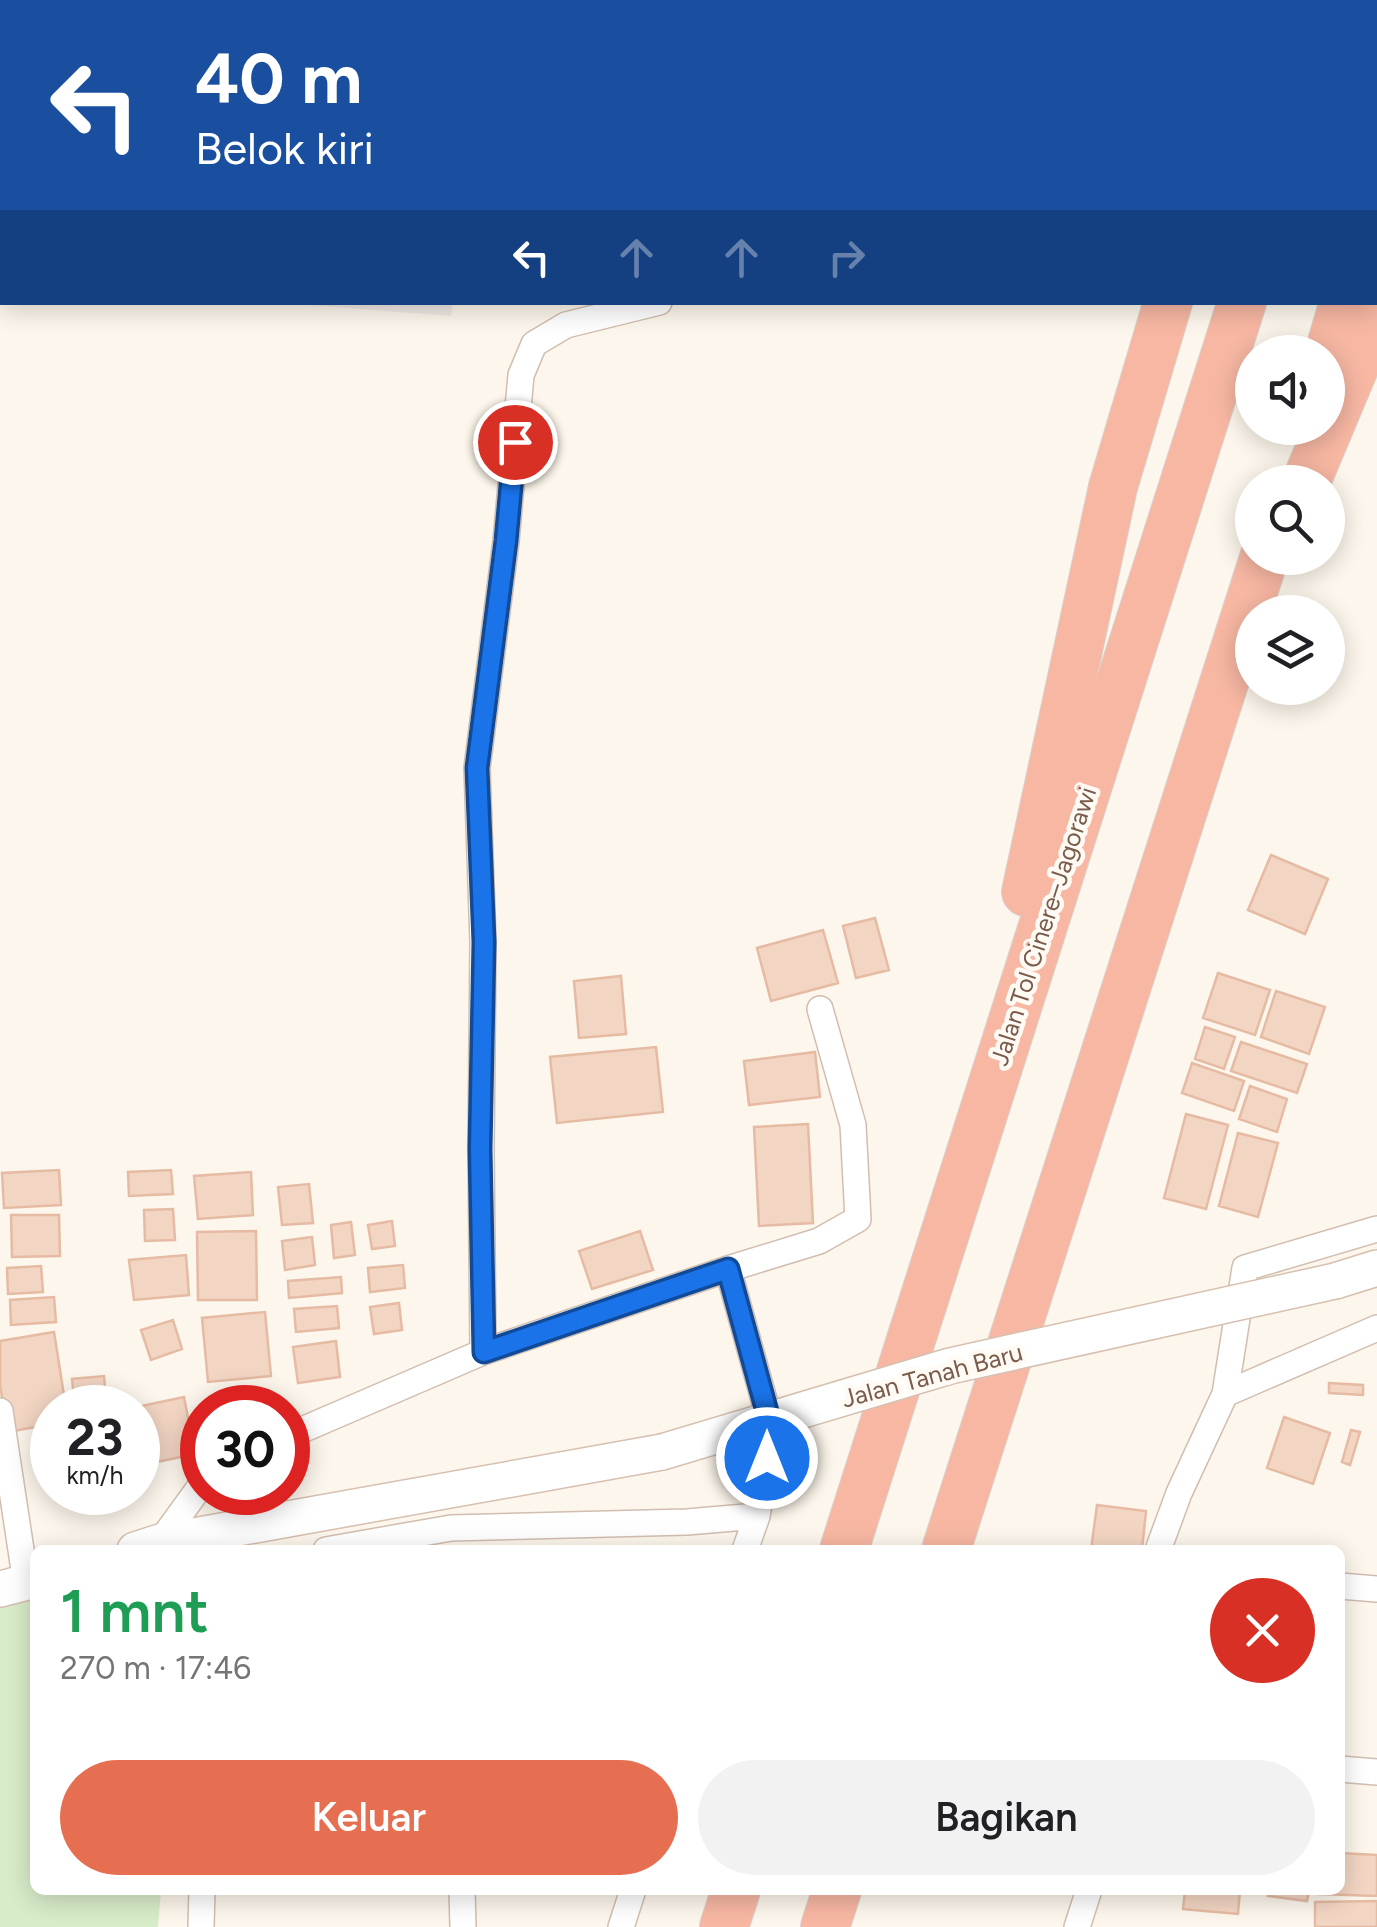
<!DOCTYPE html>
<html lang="id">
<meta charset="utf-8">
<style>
:root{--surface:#fff;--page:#f2f2f2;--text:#202124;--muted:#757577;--accent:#e76f51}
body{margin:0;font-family:Figtree,sans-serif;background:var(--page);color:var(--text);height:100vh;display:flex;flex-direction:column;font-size:38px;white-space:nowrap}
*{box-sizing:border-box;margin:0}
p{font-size:32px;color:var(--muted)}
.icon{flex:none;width:55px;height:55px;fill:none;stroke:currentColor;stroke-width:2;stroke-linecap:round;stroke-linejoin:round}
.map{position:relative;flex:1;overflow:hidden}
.details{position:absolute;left:30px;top:1545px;width:1315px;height:350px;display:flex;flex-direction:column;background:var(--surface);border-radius:15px;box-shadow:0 5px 25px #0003}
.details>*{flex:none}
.hud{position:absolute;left:0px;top:0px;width:1378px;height:305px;box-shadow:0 5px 25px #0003;background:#1a4fa0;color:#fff;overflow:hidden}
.fabs{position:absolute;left:1235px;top:335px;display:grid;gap:20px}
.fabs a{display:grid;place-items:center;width:110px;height:110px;border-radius:50%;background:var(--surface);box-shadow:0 5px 25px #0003;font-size:50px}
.speed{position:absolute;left:30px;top:1385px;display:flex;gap:20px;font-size:50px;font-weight:700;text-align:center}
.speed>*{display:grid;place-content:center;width:130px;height:130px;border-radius:50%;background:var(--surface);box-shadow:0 5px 25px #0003;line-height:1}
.speed small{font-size:25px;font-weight:400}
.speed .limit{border:15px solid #d22;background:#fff;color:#111}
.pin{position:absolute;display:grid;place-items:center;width:85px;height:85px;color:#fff;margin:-42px;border:5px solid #fff;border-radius:50%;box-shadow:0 2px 10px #0007}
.me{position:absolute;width:110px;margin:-55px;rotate:0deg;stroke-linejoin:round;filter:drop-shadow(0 0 8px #0008)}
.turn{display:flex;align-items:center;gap:35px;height:210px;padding:0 30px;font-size:45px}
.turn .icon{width:130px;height:130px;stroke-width:2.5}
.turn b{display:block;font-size:70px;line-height:85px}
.lanes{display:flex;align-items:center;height:95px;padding:0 30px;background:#0003;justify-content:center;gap:50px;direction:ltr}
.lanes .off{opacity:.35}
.round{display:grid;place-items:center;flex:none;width:105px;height:105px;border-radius:52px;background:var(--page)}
.summary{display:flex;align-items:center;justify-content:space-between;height:170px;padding:0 30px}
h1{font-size:60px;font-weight:600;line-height:75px;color:#1e9e55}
.action{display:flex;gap:20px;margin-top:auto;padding:20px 30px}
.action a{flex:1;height:115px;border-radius:60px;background:var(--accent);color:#fff;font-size:40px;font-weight:600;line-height:115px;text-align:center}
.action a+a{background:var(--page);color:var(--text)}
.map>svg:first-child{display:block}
.industrial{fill:#efe9e4}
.green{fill:#d8ecc9}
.building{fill:#f3d5c3;stroke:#e6bba3;stroke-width:2.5}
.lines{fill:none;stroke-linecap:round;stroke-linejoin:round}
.service-casing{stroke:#d1beb0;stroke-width:15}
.minor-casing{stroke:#d1beb0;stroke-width:28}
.secondary-casing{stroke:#d6c0b0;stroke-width:38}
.motorway-casing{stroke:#dad1cd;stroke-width:50}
.service{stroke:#fff;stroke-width:12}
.minor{stroke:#fff;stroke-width:25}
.secondary{stroke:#fff;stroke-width:35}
.motorway{stroke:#f7b7a3;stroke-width:48}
.secondary-bridge-casing{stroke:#d6c0b0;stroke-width:38;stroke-linecap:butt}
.secondary-bridge{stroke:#fff;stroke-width:35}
.route-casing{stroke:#114b97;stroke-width:25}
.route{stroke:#1a73e8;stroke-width:18}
.labels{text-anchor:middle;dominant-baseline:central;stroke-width:9;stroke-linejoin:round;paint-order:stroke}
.street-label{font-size:25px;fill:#7a5c4d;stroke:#fffaf3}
</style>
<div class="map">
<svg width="1377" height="1927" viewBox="0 0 1377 1927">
<rect width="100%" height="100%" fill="#fdf6ec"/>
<!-- industrial -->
<path class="industrial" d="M281,303H453L451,316Z"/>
<!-- green -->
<path class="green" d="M35,1593V1890H161L158,1927H0V1602Z"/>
<!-- building -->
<path class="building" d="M411,0H484L410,2Z
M1271,855L1328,879L1305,934L1248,910Z
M875,918L889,970L856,978L843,926Z
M823,930L838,983L771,1001L757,948Z
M1218,973L1270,990L1255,1035L1203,1018Z
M621,976L626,1034L579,1038L574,981Z
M1276,991L1325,1007L1309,1054L1261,1037Z
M1205,1027L1235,1037L1224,1069L1195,1059Z
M1241,1042L1307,1064L1297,1093L1231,1071Z
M656,1047L663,1112L557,1123L550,1057Z
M815,1052L820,1097L749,1105L744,1061Z
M1192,1063L1244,1081L1234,1111L1182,1093Z
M1250,1086L1287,1099L1277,1132L1239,1119Z
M1186,1114L1228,1125L1206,1209L1164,1198Z
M808,1124L813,1223L759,1226L754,1127Z
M1238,1133L1278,1143L1258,1217L1219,1206Z
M59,1170L61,1205L4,1208L2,1173Z
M171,1170L173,1194L129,1196L128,1172Z
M251,1172L253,1215L198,1219L194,1176Z
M309,1184L313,1223L282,1225L278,1187Z
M173,1209L175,1240L145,1241L144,1210Z
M11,1215H59L60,1256L12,1257Z
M392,1221L395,1246L372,1249L368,1225Z
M351,1222L355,1255L334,1258L331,1225Z
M256,1231L257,1300H198L197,1232Z
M640,1231L653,1270L592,1289L579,1251Z
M312,1237L315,1265L285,1270L282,1241Z
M186,1255L189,1295L134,1300L129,1260Z
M403,1265L405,1288L370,1292L368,1268Z
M41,1266L43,1292L8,1294L7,1268Z
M341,1277L342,1293L289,1298L288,1281Z
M54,1297L56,1322L11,1325L10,1300Z
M399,1303L402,1330L374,1334L370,1307Z
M337,1306L339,1328L296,1332L294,1309Z
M265,1312L271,1376L208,1382L202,1318Z
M173,1320L182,1349L151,1360L141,1330Z
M54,1332L66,1408H52V1424L8,1432L0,1385V1341Z
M336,1341L340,1377L298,1383L293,1347Z
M104,1376L107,1408H75L72,1379Z
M1329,1383L1363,1385V1395L1329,1393Z
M184,1397L195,1454L138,1466V1408H132Z
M1284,1417L1330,1433L1313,1484L1267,1468Z
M1351,1430L1360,1432L1350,1465L1342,1462Z
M1097,1505L1146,1511L1142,1550H1091Z
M1340,1853L1377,1855V1896L1319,1894V1890H1340Z
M1185,1890H1240L1238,1914L1183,1909Z
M1269,1890H1309L1307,1901L1268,1896Z
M1377,1901V1927H1315V1902Z"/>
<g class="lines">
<defs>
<path id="service" d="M54,0V2
M0,250H2"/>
<path id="minor" d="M728,1269L819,1241L858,1219L853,1125L820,1009
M483,1352L481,1149L483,942L477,768L506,541L521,375L534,344L566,325L659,302
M1225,1394L1377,1328
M0,1411L26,1583
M288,1436L483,1352L728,1269L772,1429L757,1516L745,1550
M162,1550L160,1542L202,1484
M326,1550L451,1528L687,1522L757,1516
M1158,1550L1179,1493L1225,1394L1245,1268L1377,1229
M1340,1586L1377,1589
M1340,1769L1377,1772
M462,1890L463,1927
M201,1927L202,1890
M621,1927L633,1890
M1077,1927L1089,1890"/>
<path id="secondary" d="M1335,1281L1377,1268
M135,1550L160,1542L662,1452
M0,1589L35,1580"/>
<path id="motorway" d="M1257,2L1258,0
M1337,2L1338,0
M1375,204L1377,198
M1328,356L1344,302
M1306,482L1377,313
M1026,892L1113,487L1168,302
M844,1550L1242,302
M946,1550L1264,558
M724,1927L736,1890
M825,1927L837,1890"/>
</defs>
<!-- service casing -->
<use href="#service" class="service-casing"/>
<!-- minor casing -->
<use href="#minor" class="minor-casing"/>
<!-- secondary casing -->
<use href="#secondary" class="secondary-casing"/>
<!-- motorway casing -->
<use href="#motorway" class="motorway-casing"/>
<!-- service -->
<use href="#service" class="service"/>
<!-- minor -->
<use href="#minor" class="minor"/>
<!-- secondary -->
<use href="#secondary" class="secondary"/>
<!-- motorway -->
<use href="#motorway" class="motorway"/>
<defs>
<path id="secondary-bridge" d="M662,1452L950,1366L1335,1281"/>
</defs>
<!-- secondary-bridge casing -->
<use href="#secondary-bridge" class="secondary-bridge-casing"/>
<!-- secondary-bridge -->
<use href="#secondary-bridge" class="secondary-bridge"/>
</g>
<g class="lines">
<defs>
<path id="route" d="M515,442L506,541L477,768L484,942L480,1149L484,1352L728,1269L772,1430L767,1458"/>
</defs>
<!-- route casing -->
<use href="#route" class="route-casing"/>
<!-- route -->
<use href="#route" class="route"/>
</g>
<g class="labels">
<!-- street labels -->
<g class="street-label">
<text transform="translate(1043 926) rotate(-72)">Jalan Tol Cinere–Jagorawi</text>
<text transform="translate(932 1375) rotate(-15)">Jalan Tanah Baru</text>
</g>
</g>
</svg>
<div class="fabs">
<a><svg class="icon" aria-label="sound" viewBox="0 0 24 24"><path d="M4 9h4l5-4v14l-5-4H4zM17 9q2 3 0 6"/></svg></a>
<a><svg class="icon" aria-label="search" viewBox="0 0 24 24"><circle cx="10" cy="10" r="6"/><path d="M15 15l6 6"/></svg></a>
<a><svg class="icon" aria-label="layers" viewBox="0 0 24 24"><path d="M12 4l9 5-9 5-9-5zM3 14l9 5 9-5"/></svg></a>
</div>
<div class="speed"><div>23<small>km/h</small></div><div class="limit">30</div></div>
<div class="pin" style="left:515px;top:442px;background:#d93025"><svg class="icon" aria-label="arrive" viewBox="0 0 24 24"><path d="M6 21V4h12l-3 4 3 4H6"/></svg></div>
<svg class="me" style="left:767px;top:1458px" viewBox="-20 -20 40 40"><circle r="17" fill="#1a73e8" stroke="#fff" stroke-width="3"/><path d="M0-11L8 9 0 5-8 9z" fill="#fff"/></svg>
<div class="hud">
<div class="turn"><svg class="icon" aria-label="left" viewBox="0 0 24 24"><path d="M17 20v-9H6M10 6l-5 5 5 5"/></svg><div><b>40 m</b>Belok kiri</div></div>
<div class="lanes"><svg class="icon" aria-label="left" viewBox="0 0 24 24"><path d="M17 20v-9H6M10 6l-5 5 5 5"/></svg><svg class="icon off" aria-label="ahead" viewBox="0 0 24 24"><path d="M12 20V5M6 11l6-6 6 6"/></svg><svg class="icon off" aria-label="ahead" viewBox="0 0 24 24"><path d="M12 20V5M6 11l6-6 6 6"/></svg><svg class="icon off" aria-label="right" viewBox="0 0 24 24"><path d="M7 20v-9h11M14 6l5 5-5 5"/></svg></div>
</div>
<section class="details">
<div class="summary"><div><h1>1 mnt</h1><p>270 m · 17:46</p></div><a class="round" style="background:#d93025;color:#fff"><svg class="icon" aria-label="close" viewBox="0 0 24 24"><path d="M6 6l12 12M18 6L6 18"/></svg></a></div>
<div class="action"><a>Keluar</a><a>Bagikan</a></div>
</section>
</div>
